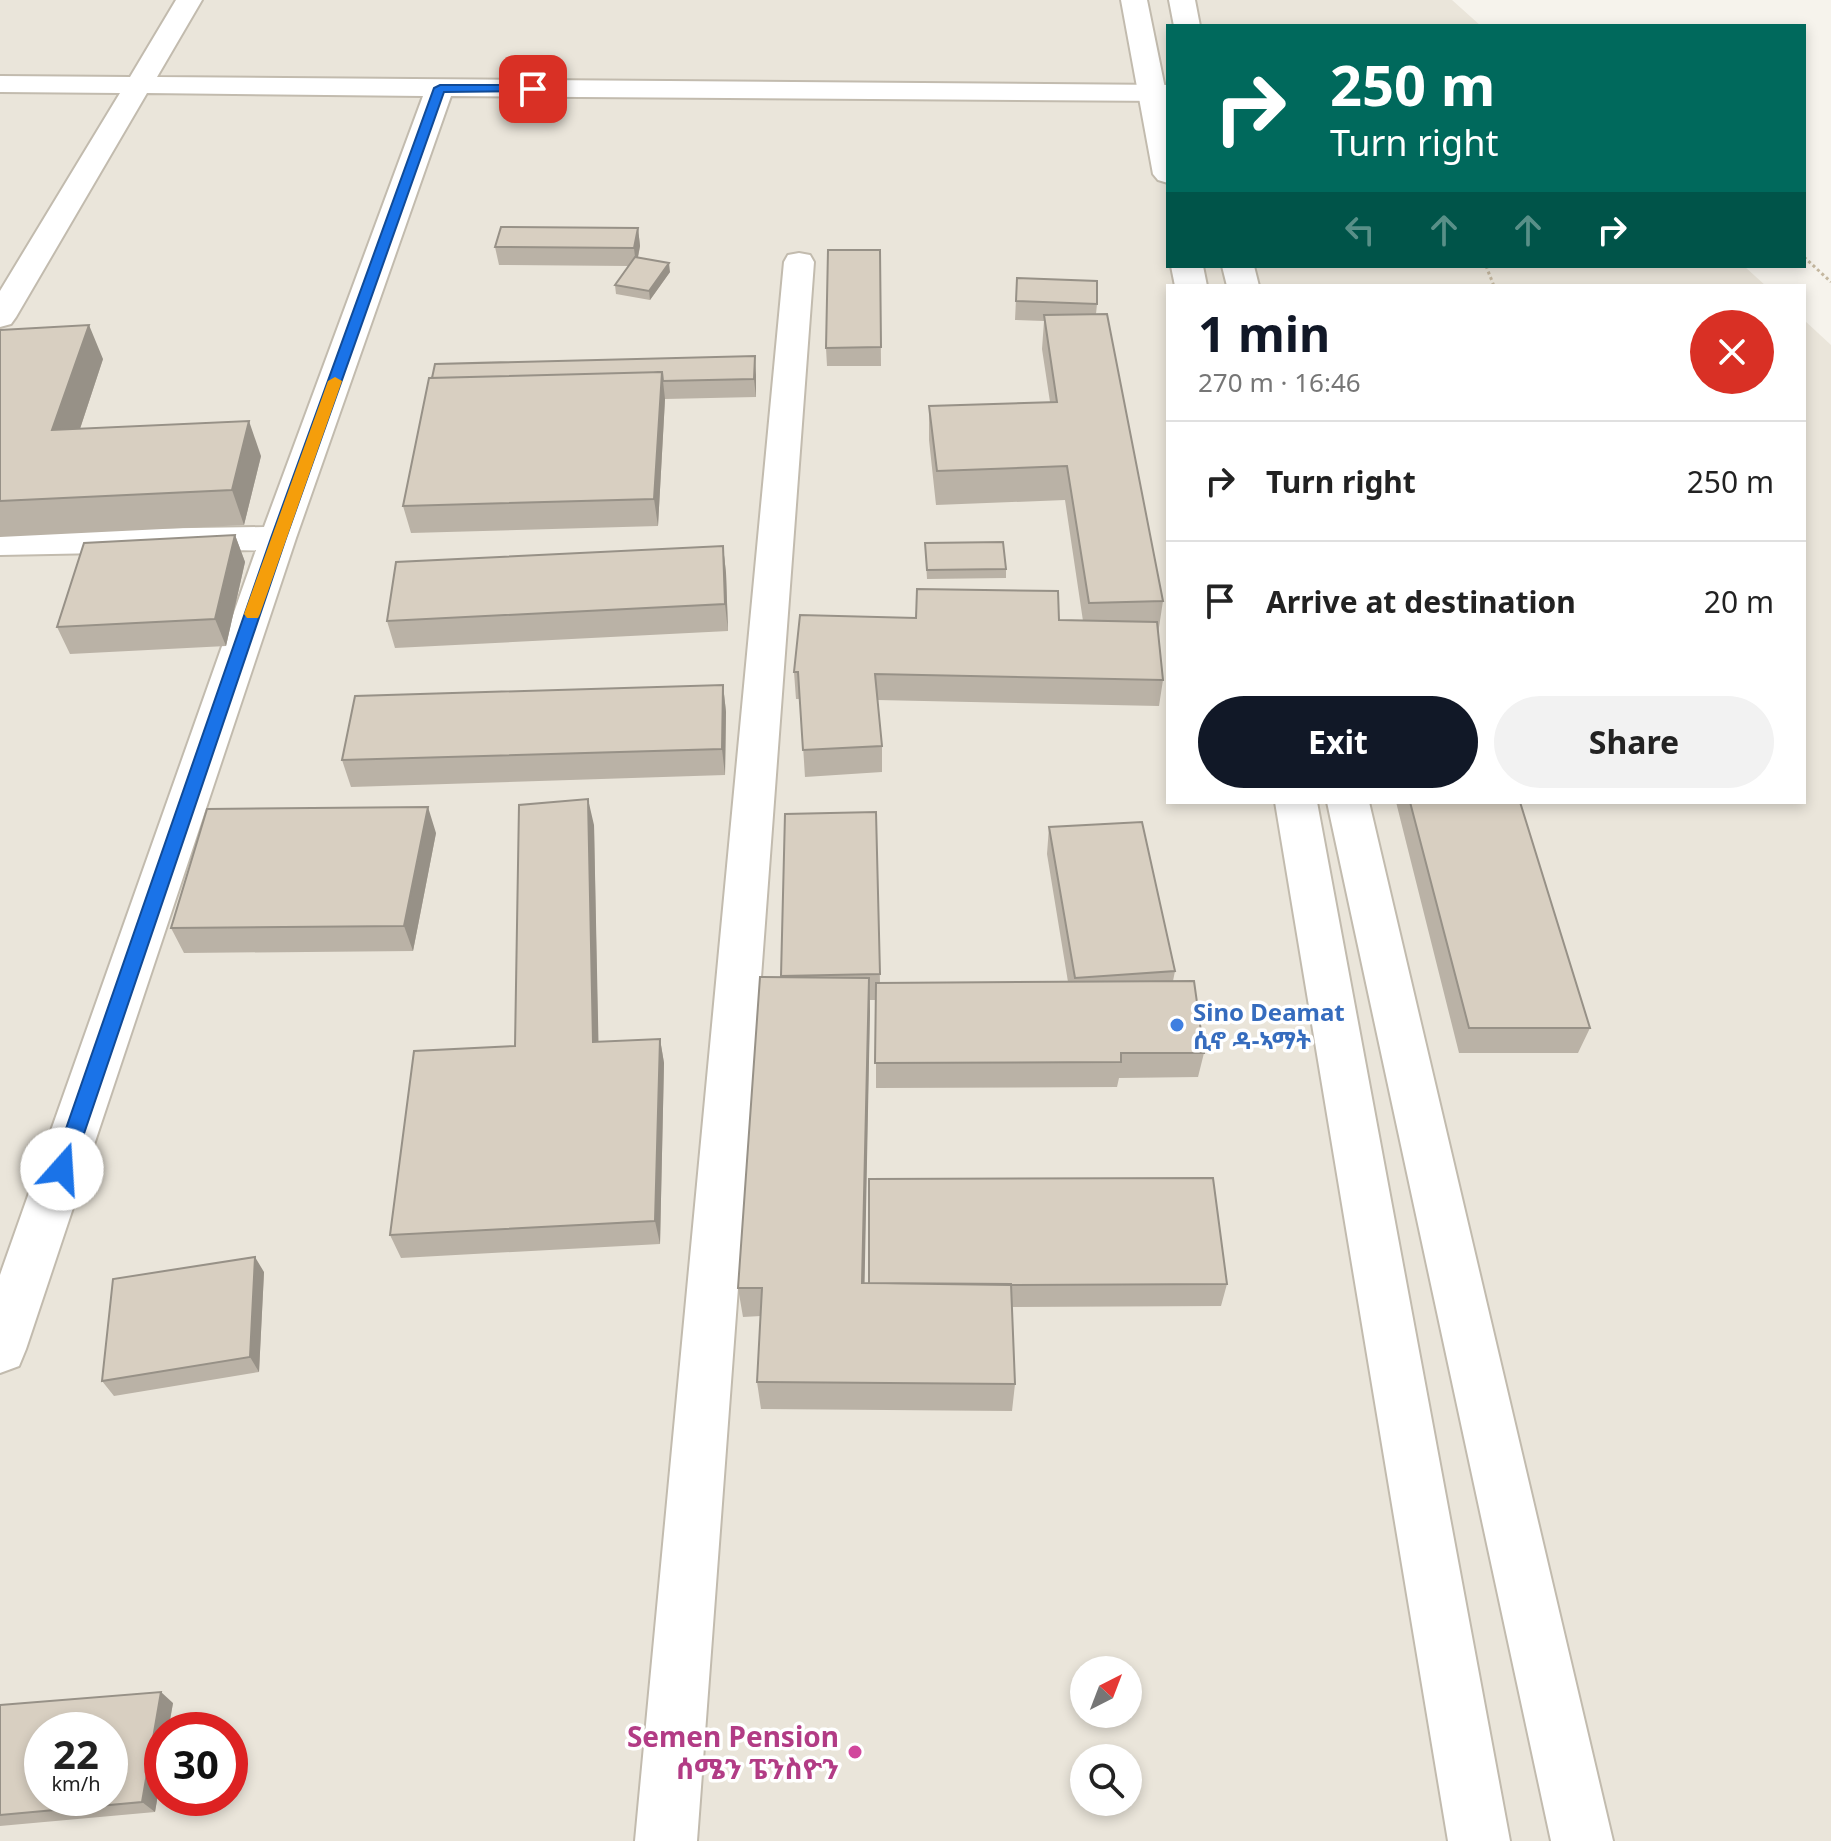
<!DOCTYPE html>
<meta charset="utf-8">
<style>
:root{--surface:#fff;--page:#f2f2f2;--text:#222;--muted:#767676;--line:#e0e0e0;--accent:#111827}
body{margin:0;font-family:"Noto Sans","Noto Sans Ethiopic",sans-serif;background:var(--page);color:var(--text);height:100vh;display:flex;flex-direction:column;font-size:30px;white-space:nowrap}
*{box-sizing:border-box;margin:0}
p{font-size:26px;color:var(--muted)}
.icon{flex:none;width:44px;height:44px;fill:none;stroke:currentColor;stroke-width:2;stroke-linecap:round;stroke-linejoin:round}
.map{position:relative;flex:1;overflow:hidden}
.details{position:absolute;left:1166px;top:284px;width:640px;height:520px;display:flex;flex-direction:column;background:var(--surface);border-radius:0px;box-shadow:0 4px 12px #0003}
.details>*{flex:none}
.guide{position:absolute;left:1166px;top:24px;width:640px;height:244px;border-radius:0px;box-shadow:0 4px 12px #0003;background:#00695c;color:#fff;overflow:hidden}
.needle{width:52px;rotate:42deg}
.buttons{position:absolute;left:1070px;top:1656px;display:grid;gap:16px}
.buttons a{display:grid;place-items:center;width:72px;height:72px;border-radius:50%;background:var(--surface);box-shadow:0 4px 12px #0003;font-size:40px}
.speed{position:absolute;left:24px;top:1712px;display:flex;gap:16px;font-size:40px;font-weight:700;text-align:center}
.speed>*{display:grid;place-content:center;width:104px;height:104px;border-radius:50%;background:var(--surface);box-shadow:0 4px 12px #0003;line-height:1}
.speed small{font-size:20px;font-weight:400}
.speed .limit{border:12px solid #d22;background:#fff;color:#111}
.pin{position:absolute;display:grid;place-items:center;width:68px;height:68px;color:#fff;margin:-34px;border-radius:16px;box-shadow:0 4px 12px #0006}
.me{position:absolute;width:88px;margin:-44px;rotate:19deg;stroke-linejoin:round;filter:drop-shadow(0 0 6px #0008)}
.turn{display:flex;align-items:center;gap:28px;height:168px;padding:0 32px;font-size:36px}
.turn .icon{width:104px;height:104px;stroke-width:2.5}
.turn b{display:block;font-size:56px;line-height:68px}
.lanes{display:flex;align-items:center;height:76px;padding:0 32px;background:#0003;justify-content:center;gap:40px;direction:ltr}
.lanes .off{opacity:.35}
.round{display:grid;place-items:center;flex:none;width:84px;height:84px;border-radius:42px;background:var(--page)}
.overview{display:flex;align-items:center;justify-content:space-between;height:136px;padding:0 32px}
h1{font-size:48px;font-weight:700;line-height:60px;color:var(--accent)}
.primary-button{display:flex;gap:16px;margin-top:auto;padding:16px 32px}
.primary-button a{flex:1;height:92px;border-radius:48px;background:var(--accent);color:#fff;font-size:32px;font-weight:700;line-height:92px;text-align:center}
.primary-button a+a{background:var(--page);color:var(--text)}
ul{padding:0;list-style:none}
li{display:flex;align-items:center;gap:24px;height:120px;padding:0 32px;border-top:2px solid var(--line)}
li div{flex:1}
li b{display:block;font-size:30px}
li em{font-style:normal}
.map>svg:first-child{display:block}
.residential{fill:#eae5da;fill-rule:evenodd}
.lines{fill:none;stroke-linecap:round;stroke-linejoin:round}
.minor-casing{stroke:#c2bbae;stroke-width:4}
.tertiary-casing{stroke:#c2bbae;stroke-width:4}
.path{stroke:#c4b79f;stroke-width:3;stroke-dasharray:3 3;stroke-linecap:butt}
.minor{fill:#fff;fill-rule:evenodd}
.tertiary{fill:#fff;fill-rule:evenodd}
.wall{fill:#bab2a6}
.shaded-wall{fill:#979187}
.building{fill:#d8cfc1;stroke:#979187;stroke-width:2;fill-rule:evenodd}
.route{fill:#1a73e8;stroke:#114b97;stroke-width:2}
.slow{fill:#f59e0b}
.shop-dot{fill:#3f7fe0;stroke:#fff;stroke-width:3}
.hotel-dot{fill:#d1479c;stroke:#fff;stroke-width:3}
.labels{text-anchor:middle;dominant-baseline:central;stroke-width:7;stroke-linejoin:round;paint-order:stroke}
.shop-label{font-size:24px;font-weight:bold;fill:#366cbe;stroke:#fff;text-anchor:start}
.near-hotel-label{font-size:28px;font-weight:bold;fill:#b23c85;stroke:#fff;text-anchor:end}
</style>
<div class="map">
<svg width="1831" height="1841" viewBox="0 0 1831 1841">
<rect width="100%" height="100%" fill="#f6f3ec"/>
<!-- residential -->
<path class="residential" d="M0,0H1452L1481,26H1168V266H1744L1766,286H1168V802H1804V320L1831,345V1841H0ZM1084,1670H1128V1714H1084ZM42,1730H110V1798H42ZM162,1730H230V1798H162ZM1084,1758H1128V1802H1084Z"/>
<g class="lines">
<defs>
<path id="minor" d="M176,0H202L157,77L1168,85V101L451,96L296,538L26,1349L19,1366L0,1373V1275L256,550L0,555V531L264,527L423,96L147,93L16,317L11,324L0,327V291L120,93L0,92V76L130,77Z
M799,253L810,255L814,262L697,1841H635L784,262L788,255Z"/>
<path id="tertiary" d="M1121,0H1147L1168,103V183L1158,180L1153,174Z
M1169,0H1195L1200,26H1174Z
M1171,266H1203L1207,286H1175Z
M1222,266H1254L1259,286H1227Z
M1275,802H1317L1510,1841H1448Z
M1327,802H1369L1613,1841H1551Z"/>
</defs>
<!-- minor casing -->
<use href="#minor" class="minor-casing"/>
<!-- tertiary casing -->
<use href="#tertiary" class="tertiary-casing"/>
<!-- path -->
<path class="path" d="M1804,257L1831,282
M1486,266L1494,286"/>
<!-- minor -->
<use href="#minor" class="minor"/>
<!-- tertiary -->
<use href="#tertiary" class="tertiary"/>
</g>
<!-- wall -->
<path class="wall" d="M638,228L640,246L638,258L670,272L650,300L616,294L615,285L628,266L499,265L495,247Z
M880,250L881,366H827L826,348Z
M1017,278L1097,304L1096,314L1163,601L1158,634L1163,680L1159,706L877,700L882,746V772L805,777L800,699H796L794,672L1059,620L1083,621L1065,500L936,505L929,440V406L1050,402L1042,349L1044,321L1015,320Z
M0,330L103,359L80,429L261,456L244,525L0,537Z
M756,375V397L665,399L658,526L411,533L403,506L429,378Z
M235,535L245,562L226,646L70,654L57,627Z
M925,543L1006,569V578L927,579Z
M723,546L726,573L728,631L395,648L387,621Z
M723,685L726,712L725,775L351,787L342,760Z
M1396,802H1520L1590,1028L1578,1053H1459Z
M876,812L880,983L1068,982L1047,854L1049,827L1175,971L1173,981L1204,1053L1198,1077L1119,1078L1117,1087L876,1088V1000H870L864,1283L1227,1284L1221,1306L1012,1307L1015,1384L1012,1411L761,1409L757,1382L761,1316L743,1317L738,1288L781,977L785,814Z
M594,825L598,1042L660,1039L664,1063L660,1244L401,1258L390,1235L515,1046Z
M436,833L413,951L184,953L171,928Z
M264,1272L259,1372L114,1396L102,1381Z
M173,1703L155,1812L0,1826V1705Z"/>
<!-- shaded-wall -->
<path class="shaded-wall" d="M638,228L640,246L636,266L634,248Z
M669,263L670,272L650,300L649,291Z
M89,325L103,359L68,465L52,430Z
M755,356L756,375V397L754,379Z
M662,372L665,399L658,526L654,499Z
M249,421L261,456L244,525L232,490Z
M235,535L245,562L226,646L215,619Z
M723,546L726,573L728,631L725,604Z
M723,685L726,712L725,775L722,749Z
M588,799L594,825L599,1067L593,1042Z
M428,807L436,833L413,951L404,926Z
M869,978L870,1011L864,1312L862,1283Z
M660,1039L664,1063L660,1244L655,1221Z
M255,1257L264,1272L259,1372L250,1357Z
M161,1692L173,1703L168,1730H162V1771L155,1812L142,1802Z"/>
<!-- building -->
<path class="building" d="M501,227L638,228L634,248L495,247Z
M828,250H880L881,347L826,348Z
M635,257L669,263L649,291L615,285Z
M1017,278L1097,281V304L1016,301Z
M1107,314L1163,601L1089,603L1067,466L937,471L929,406L1057,402L1044,315Z
M89,325L52,430L249,421L232,490L0,501V330Z
M755,356L754,379L663,381L662,372L432,378L435,364Z
M662,372L654,499L403,506L429,378Z
M235,535L215,619L57,627L84,543Z
M1003,542L1006,569L927,570L925,543Z
M723,546L725,604L387,621L396,562Z
M917,589L1058,591L1059,620L1157,622L1163,680L875,674L882,746L803,750L798,672H794L800,615L916,618Z
M723,685L722,749L342,760L355,696Z
M588,799L593,1042L660,1039L655,1221L390,1235L414,1051L515,1046L519,805Z
M1410,802H1520L1590,1028H1469Z
M428,807L404,926L171,928L207,809Z
M876,812L880,974L781,976L785,814Z
M1142,822L1175,971L1075,978L1049,827Z
M760,977L869,978L862,1283L1011,1284L1015,1384L757,1382L762,1288H738Z
M1194,981L1204,1053H1121V1062L875,1063L876,983Z
M1213,1178L1227,1284L1011,1285L869,1283V1179Z
M255,1257L250,1357L102,1381L113,1279Z
M161,1692L142,1802L0,1815V1705ZM42,1730H110V1798H42Z"/>
<!-- route -->
<path class="route" d="M533,85L537,91L444,92L286,538L72,1169L62,1177L55,1175L52,1169L271,538L434,88L440,85Z"/>
<!-- slow -->
<path class="slow" d="M335,377L342,381L260,614L258,618H247L244,614L328,381Z"/>
<!-- markers -->
<circle class="shop-dot" cx="1177" cy="1025" r="8"/>
<circle class="hotel-dot" cx="855" cy="1752" r="8"/>
<g class="labels">
<!-- shop labels -->
<g class="shop-label">
<text x="1193" y="1011">Sino Deamat<tspan x="1193" dy="28">ሲኖ ዳ-ኣማት</tspan></text>
</g>
<!-- near-hotel labels -->
<g class="near-hotel-label">
<text x="839" y="1736">Semen Pension<tspan x="839" dy="32">ሰሜን ፔንስዮን</tspan></text>
</g>
</g>
</svg>
<div class="buttons">
<a><svg class="needle" viewBox="-14 -14 28 28"><path d="M0-13l5 13h-10z" fill="#e53935"/><path d="M0 13l5-13h-10z" fill="#767676"/></svg></a>
<a><svg class="icon" aria-label="search" viewBox="0 0 24 24"><circle cx="10" cy="10" r="6"/><path d="M15 15l6 6"/></svg></a>
</div>
<div class="speed"><div>22<small>km/h</small></div><div class="limit">30</div></div>
<div class="pin" style="left:533px;top:89px;background:#d93025"><svg class="icon" aria-label="arrive" viewBox="0 0 24 24"><path d="M6 21V4h12l-3 4 3 4H6"/></svg></div>
<svg class="me" style="left:62px;top:1169px" viewBox="-20 -20 40 40"><circle r="19" fill="#fff"/><path d="M0-13L10 11 0 6-10 11z" fill="#1a73e8"/></svg>
<div class="guide">
<div class="turn"><svg class="icon" aria-label="right" viewBox="0 0 24 24"><path d="M7 20v-9h11M14 6l5 5-5 5"/></svg><div><b>250 m</b>Turn right</div></div>
<div class="lanes"><svg class="icon off" aria-label="left" viewBox="0 0 24 24"><path d="M17 20v-9H6M10 6l-5 5 5 5"/></svg><svg class="icon off" aria-label="ahead" viewBox="0 0 24 24"><path d="M12 20V5M6 11l6-6 6 6"/></svg><svg class="icon off" aria-label="ahead" viewBox="0 0 24 24"><path d="M12 20V5M6 11l6-6 6 6"/></svg><svg class="icon" aria-label="right" viewBox="0 0 24 24"><path d="M7 20v-9h11M14 6l5 5-5 5"/></svg></div>
</div>
<section class="details">
<div class="overview"><div><h1>1 min</h1><p>270 m · 16:46</p></div><a class="round" style="background:#d93025;color:#fff"><svg class="icon" aria-label="close" viewBox="0 0 24 24"><path d="M6 6l12 12M18 6L6 18"/></svg></a></div>
<ul>
<li><svg class="icon" aria-label="right" viewBox="0 0 24 24"><path d="M7 20v-9h11M14 6l5 5-5 5"/></svg><div><b>Turn right</b></div><em>250 m</em></li>
<li><svg class="icon" aria-label="arrive" viewBox="0 0 24 24"><path d="M6 21V4h12l-3 4 3 4H6"/></svg><div><b>Arrive at destination</b></div><em>20 m</em></li>
</ul>
<div class="primary-button"><a>Exit</a><a>Share</a></div>
</section>
</div>
